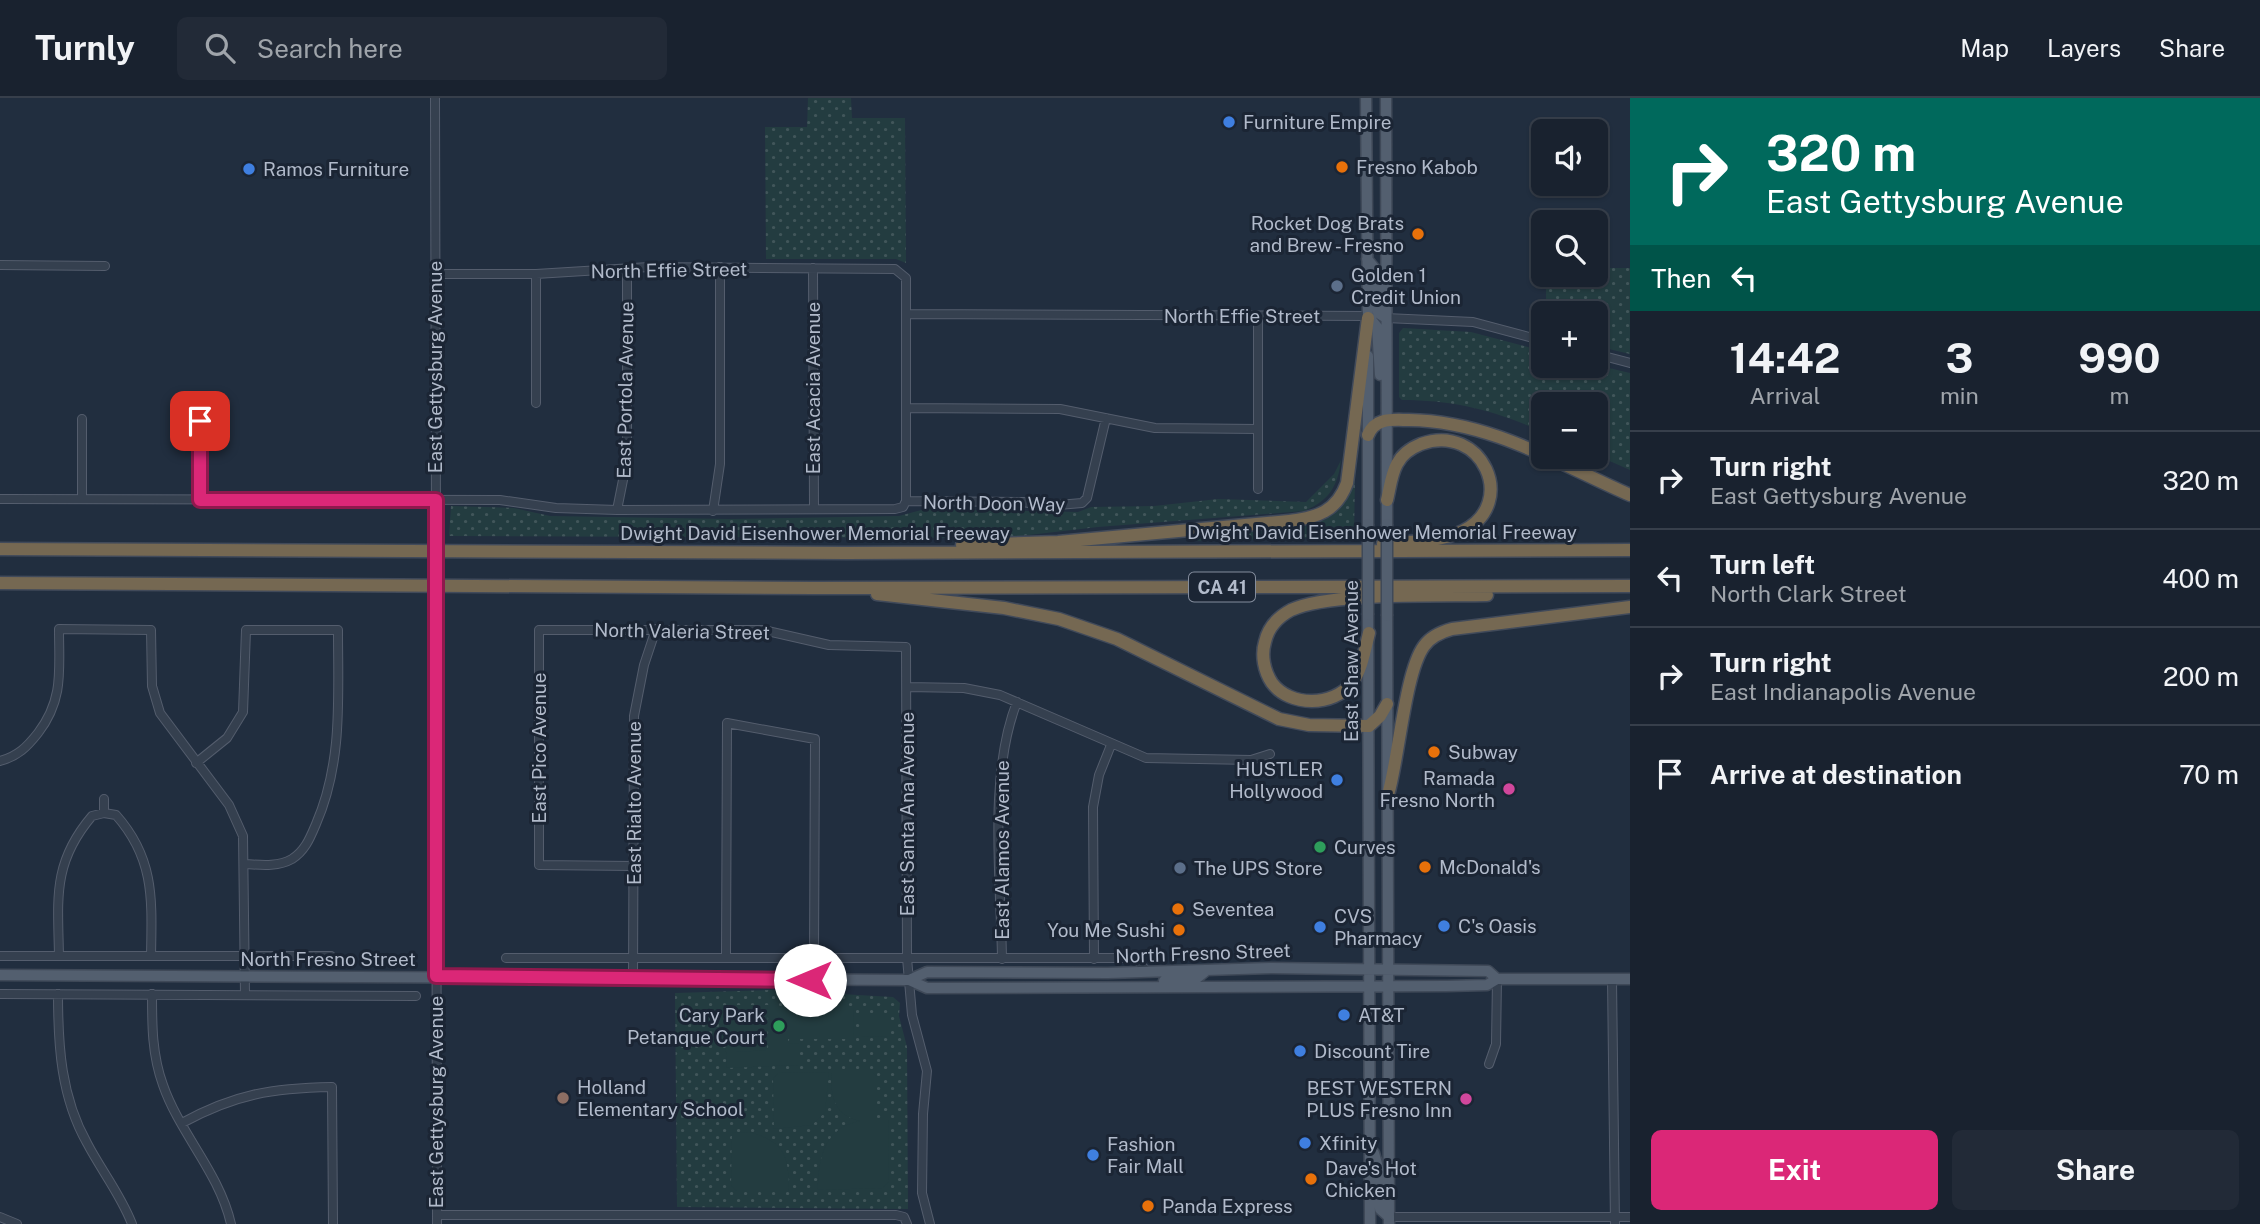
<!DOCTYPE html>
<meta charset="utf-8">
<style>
:root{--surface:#19222f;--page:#222a37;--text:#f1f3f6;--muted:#9fa4aa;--line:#373f4b;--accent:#db2777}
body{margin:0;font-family:"Public Sans",sans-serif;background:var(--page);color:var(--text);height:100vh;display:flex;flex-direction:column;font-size:26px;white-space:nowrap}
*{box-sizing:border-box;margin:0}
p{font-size:23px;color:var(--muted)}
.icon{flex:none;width:38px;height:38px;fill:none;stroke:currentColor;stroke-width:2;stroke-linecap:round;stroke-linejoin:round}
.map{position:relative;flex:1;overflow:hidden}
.details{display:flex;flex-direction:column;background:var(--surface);width:630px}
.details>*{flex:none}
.top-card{background:#00695c;color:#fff;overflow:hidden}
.buttons{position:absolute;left:1531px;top:21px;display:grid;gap:14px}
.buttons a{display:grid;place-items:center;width:77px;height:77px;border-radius:10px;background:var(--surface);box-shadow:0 2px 5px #0004,0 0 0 2px var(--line);font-size:35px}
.pin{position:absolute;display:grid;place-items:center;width:60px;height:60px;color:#fff;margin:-30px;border-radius:14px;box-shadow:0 4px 10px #0006}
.me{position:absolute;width:77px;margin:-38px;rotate:270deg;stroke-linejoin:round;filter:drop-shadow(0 0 5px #0008)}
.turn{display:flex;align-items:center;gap:24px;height:147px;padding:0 21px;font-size:32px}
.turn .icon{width:91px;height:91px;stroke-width:2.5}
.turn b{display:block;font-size:49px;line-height:60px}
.then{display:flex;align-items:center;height:66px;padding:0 21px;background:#0003;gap:14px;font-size:26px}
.eta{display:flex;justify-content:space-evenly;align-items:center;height:119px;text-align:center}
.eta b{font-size:42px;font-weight:700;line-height:49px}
.cta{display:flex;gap:14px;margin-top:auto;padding:14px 21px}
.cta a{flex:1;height:80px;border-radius:10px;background:var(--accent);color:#fff;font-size:28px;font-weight:700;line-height:80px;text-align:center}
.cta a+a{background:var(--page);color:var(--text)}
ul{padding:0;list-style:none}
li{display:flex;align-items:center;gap:21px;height:98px;padding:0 21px;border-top:2px solid var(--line)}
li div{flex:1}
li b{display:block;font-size:26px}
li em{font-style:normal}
header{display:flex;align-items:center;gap:42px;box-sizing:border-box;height:98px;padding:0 35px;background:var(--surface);border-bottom:2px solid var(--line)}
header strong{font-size:33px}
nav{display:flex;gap:38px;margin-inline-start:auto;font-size:24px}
.search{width:490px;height:63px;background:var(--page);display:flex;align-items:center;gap:18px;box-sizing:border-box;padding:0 24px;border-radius:10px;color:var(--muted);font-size:26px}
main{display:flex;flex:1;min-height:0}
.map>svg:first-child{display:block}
.green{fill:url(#green-dots)}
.pitch{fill:#233c40}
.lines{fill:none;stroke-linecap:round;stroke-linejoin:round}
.minor-casing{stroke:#545d6d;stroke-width:10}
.major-casing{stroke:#3f4958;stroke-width:13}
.highway-casing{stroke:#414a5a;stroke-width:15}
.minor{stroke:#35404f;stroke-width:8}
.major{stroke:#535f6f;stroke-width:10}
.highway{stroke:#756852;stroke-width:12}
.minor-bridge-casing{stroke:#545d6d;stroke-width:10;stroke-linecap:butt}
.major-bridge-casing{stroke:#3f4958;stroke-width:13;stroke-linecap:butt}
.minor-bridge{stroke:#35404f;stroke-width:8}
.major-bridge{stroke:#535f6f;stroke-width:10}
.route-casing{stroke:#8e194d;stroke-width:18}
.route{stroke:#db2777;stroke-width:12}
.shop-dot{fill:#3f7fe0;stroke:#1b2534;stroke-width:2.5}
.food-dot{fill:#e8710a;stroke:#1b2534;stroke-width:2.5}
.service-dot{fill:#5c6f8a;stroke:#1b2534;stroke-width:2.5}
.hotel-dot{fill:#d1479c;stroke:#1b2534;stroke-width:2.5}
.leisure-dot{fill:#2e9e5b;stroke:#1b2534;stroke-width:2.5}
.education-dot{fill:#8d6e63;stroke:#1b2534;stroke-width:2.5}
.labels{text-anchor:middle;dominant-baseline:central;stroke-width:6;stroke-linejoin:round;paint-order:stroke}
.shield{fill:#1b2534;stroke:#848d9d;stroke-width:2}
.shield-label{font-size:18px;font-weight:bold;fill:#b1baca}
.poi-label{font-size:19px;fill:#b1baca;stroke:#1b2534;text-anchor:start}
.street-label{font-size:19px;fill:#b1baca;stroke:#1b2534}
</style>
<header>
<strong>Turnly</strong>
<div class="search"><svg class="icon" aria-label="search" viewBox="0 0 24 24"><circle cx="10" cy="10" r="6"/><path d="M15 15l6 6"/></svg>Search here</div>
<nav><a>Map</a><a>Layers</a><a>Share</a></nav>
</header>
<main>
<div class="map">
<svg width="1630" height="1126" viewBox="0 0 1630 1126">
<defs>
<pattern id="green-dots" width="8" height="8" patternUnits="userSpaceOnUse" patternTransform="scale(1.75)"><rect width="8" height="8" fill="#233c40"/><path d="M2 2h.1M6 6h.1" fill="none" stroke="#41565a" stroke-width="1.8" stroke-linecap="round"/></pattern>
</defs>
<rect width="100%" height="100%" fill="#212e3f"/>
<!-- green -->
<path class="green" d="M808,0H851L852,20H905L906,165L896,161H766L765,29H807Z
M1596,170H1630V256L1596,248V215H1546V177H1596Z
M1403,230L1471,234L1543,253L1544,268L1596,267L1630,275V372L1596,357V306H1544L1543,334C1496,313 1455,302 1402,302L1399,299V235Z
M1341,362C1338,388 1329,403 1304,413L1098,429L1004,440L449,438L451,408L514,410L550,418L729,421L899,418L925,411L1078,414L1091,409L1154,408L1218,401L1306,404L1334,376Z
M1355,381L1354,439L1190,443V437L1307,428C1334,421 1348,408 1355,381Z
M771,892L893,899L900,905L899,918L907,949L908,1111L677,1109L675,895Z"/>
<!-- pitch -->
<path class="pitch" d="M723,907H768L767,952L736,954H770V911H854L853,941H788V946L799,945V967L727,970Z
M861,919H888V938L861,939Z
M829,974L825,1014L812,1027L774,1031L773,981L778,975Z
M831,974H872L877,979V1022H888L889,1083L883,1090L818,1092C818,1060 825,1029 860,1023C834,1017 831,1000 831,974Z
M750,1034C785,1044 789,1059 789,1093H737L731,1088L732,1035Z"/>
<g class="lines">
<defs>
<path id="minor" d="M435,0L436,430
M0,167L105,168
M813,170L814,411
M536,176V305
M906,216L1368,218
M1258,218V391
M1386,220L1473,224L1544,243
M1596,256L1630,265
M907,310L1060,311L1155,330L1258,331
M200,323V402
M0,401L500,402L556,410L617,412L895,411L903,409L906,403V180L895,171L649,169L536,176H435
M82,401V321
M906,403L1023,404L1046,408L1082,405L1087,400L1106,320
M617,412L627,362V172
M713,413L720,366V169
M436,508L437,1126
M907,589L964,590L1000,597L1146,660L1251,662L1270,656
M0,663C18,658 27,649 38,635C64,601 59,572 59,531L151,532L152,588L160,615L229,707L243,738L245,897
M196,665L227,640L243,614L246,532H338C338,599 343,664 316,726C310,740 305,753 292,761C278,769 261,767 245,766
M104,701V715L116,717C155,761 152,802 151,858
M633,768L539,767V532H763L829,547L906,549L907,860L912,917L927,973L923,1016L922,1095L930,1126
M0,858H331
M59,858C58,801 52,765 92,718L104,715
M726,859L727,625L815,641L814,859
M506,860H1136L1147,874
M1002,861C1001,782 988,677 1017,604
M1094,861L1093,709L1099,677L1111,647
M1612,881L1615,1126
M633,882L634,618L644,567L656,531
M0,896L416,898
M58,896C58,948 61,999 87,1045C101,1072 121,1097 132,1126
M152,896C152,927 152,957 163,987C180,1036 219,1074 231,1126
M1489,966L1496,946L1497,881
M182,1025C235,996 273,990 332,989L333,1126
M437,1117H896L904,1119L907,1126
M0,1119L17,1126
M1389,1119H1630"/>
<path id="major" d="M1366,0L1368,228
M1386,0L1387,426
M1367,161L1376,172L1378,215L1386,220
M1368,218L1377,229L1380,277
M1368,258V426
M1368,517L1370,1126
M1387,518L1389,1126
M0,877L909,882L927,890L1447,888L1487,887L1497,881H1630
M909,882L927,874L1108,875L1271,870L1488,873L1497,881
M1164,883L1197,880L1207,872
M1374,1055L1379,1073L1380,1111L1389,1119"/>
<path id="highway" d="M1368,337C1375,319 1393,322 1409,322C1490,323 1557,365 1630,397
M1383,446C1409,444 1440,444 1463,433C1519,405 1482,324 1421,346C1411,350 1402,356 1397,366C1391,377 1390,390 1387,402
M962,447L1058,444L1289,423C1317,420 1337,413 1347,385L1368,220
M0,451L846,455L1630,452
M0,485L814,490L1630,488
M877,496L1004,510L1059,521L1117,541L1279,621L1309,627L1369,628L1380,618L1387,606
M1369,535C1365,551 1362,571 1352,585C1333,609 1290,609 1272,585C1264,573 1261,557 1265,544C1268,530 1278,519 1291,512C1329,494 1441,498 1487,497
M1388,697C1399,659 1405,574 1424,548C1431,538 1441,534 1452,531L1630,509"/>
</defs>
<!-- minor casing -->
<use href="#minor" class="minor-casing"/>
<!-- major casing -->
<use href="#major" class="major-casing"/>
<!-- highway casing -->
<use href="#highway" class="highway-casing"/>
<!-- minor -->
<use href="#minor" class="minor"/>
<!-- major -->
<use href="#major" class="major"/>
<!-- highway -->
<use href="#highway" class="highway"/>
<defs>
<path id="minor-bridge" d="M436,430V508"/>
<path id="major-bridge" d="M1368,426V517
M1387,426V518"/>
</defs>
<!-- minor-bridge casing -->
<use href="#minor-bridge" class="minor-bridge-casing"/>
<!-- major-bridge casing -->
<use href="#major-bridge" class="major-bridge-casing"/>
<!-- minor-bridge -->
<use href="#minor-bridge" class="minor-bridge"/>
<!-- major-bridge -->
<use href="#major-bridge" class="major-bridge"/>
</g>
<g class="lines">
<defs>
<path id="route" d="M200,323V402H436V878L810,882"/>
</defs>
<!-- route casing -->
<use href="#route" class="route-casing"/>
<!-- route -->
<use href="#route" class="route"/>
</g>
<!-- markers -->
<g class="shop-dot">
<circle cx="1229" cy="24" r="7"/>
<circle cx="249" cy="71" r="7"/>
<circle cx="1337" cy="682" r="7"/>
<circle cx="1444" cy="828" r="7"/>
<circle cx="1320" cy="829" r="7"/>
<circle cx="1344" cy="917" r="7"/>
<circle cx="1300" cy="953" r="7"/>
<circle cx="1305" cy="1045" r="7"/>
<circle cx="1093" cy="1057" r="7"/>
</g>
<g class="food-dot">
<circle cx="1342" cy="69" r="7"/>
<circle cx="1418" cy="136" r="7"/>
<circle cx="1434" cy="654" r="7"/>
<circle cx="1425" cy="769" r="7"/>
<circle cx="1178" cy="811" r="7"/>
<circle cx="1179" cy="832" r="7"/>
<circle cx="1311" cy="1081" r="7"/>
<circle cx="1148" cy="1108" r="7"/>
</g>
<g class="service-dot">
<circle cx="1337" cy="188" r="7"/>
<circle cx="1180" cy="770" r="7"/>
</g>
<g class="hotel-dot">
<circle cx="1509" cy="691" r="7"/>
<circle cx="1466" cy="1001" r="7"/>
</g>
<g class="leisure-dot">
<circle cx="1320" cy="749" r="7"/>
<circle cx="779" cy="928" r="7"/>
</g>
<circle class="education-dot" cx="563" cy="1000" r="7"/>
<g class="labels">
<!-- shield labels -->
<rect class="shield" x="1189" y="474.5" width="66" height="29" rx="5"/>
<g class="shield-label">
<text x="1222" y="489">CA 41</text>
</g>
<!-- poi labels -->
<g class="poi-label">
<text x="1243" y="24">Furniture Empire</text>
<text x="1356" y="69">Fresno Kabob</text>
<text x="263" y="71">Ramos Furniture</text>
<text x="1404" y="125" text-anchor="end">Rocket Dog Brats<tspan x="1404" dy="22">and Brew - Fresno</tspan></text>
<text x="1351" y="177">Golden 1<tspan x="1351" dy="22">Credit Union</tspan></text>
<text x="1448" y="654">Subway</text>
<text x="1323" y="671" text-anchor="end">HUSTLER<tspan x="1323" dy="22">Hollywood</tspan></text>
<text x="1495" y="680" text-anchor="end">Ramada<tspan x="1495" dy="22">Fresno North</tspan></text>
<text x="1334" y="749">Curves</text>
<text x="1439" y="769">McDonald's</text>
<text x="1194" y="770">The UPS Store</text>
<text x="1192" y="811">Seventea</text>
<text x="1334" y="818">CVS<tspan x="1334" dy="22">Pharmacy</tspan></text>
<text x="1458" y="828">C's Oasis</text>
<text x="1165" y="832" text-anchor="end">You Me Sushi</text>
<text x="765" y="917" text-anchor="end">Cary Park<tspan x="765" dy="22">Petanque Court</tspan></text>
<text x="1358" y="917">AT&amp;T</text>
<text x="1314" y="953">Discount Tire</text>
<text x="577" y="989">Holland<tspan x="577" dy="22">Elementary School</tspan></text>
<text x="1452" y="990" text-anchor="end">BEST WESTERN<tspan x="1452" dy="22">PLUS Fresno Inn</tspan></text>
<text x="1319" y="1045">Xfinity</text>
<text x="1107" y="1046">Fashion<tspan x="1107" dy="22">Fair Mall</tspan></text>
<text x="1325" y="1070">Dave's Hot<tspan x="1325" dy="22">Chicken</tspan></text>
<text x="1162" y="1108">Panda Express</text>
</g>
<!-- street labels -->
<g class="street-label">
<text transform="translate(669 172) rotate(-1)">North Effie Street</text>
<text x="1242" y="218">North Effie Street</text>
<text transform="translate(435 269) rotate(-90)">East Gettysburg Avenue</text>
<text transform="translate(813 290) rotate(-90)">East Acacia Avenue</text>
<text transform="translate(625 292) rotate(-89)">East Portola Avenue</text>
<text transform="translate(994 405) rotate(1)">North Doon Way</text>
<text x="1382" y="434">Dwight David Eisenhower Memorial Freeway</text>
<text x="815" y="435">Dwight David Eisenhower Memorial Freeway</text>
<text transform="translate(682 533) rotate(1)">North Valeria Street</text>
<text transform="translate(1351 563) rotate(-90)">East Shaw Avenue</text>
<text transform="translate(539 650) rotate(-90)">East Pico Avenue</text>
<text transform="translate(634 705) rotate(-90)">East Rialto Avenue</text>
<text transform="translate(907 716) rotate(-90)">East Santa Ana Avenue</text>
<text transform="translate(1002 752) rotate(-90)">East Alamos Avenue</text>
<text transform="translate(1203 855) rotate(-2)">North Fresno Street</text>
<text x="328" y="861">North Fresno Street</text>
<text transform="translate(436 1004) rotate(-90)">East Gettysburg Avenue</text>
</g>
</g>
</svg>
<div class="buttons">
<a><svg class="icon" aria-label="sound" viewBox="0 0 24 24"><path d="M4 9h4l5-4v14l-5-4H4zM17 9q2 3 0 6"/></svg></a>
<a><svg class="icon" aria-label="search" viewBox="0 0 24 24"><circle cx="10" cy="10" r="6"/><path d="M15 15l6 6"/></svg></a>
<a>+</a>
<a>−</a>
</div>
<div class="pin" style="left:200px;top:323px;background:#d93025"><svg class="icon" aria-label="arrive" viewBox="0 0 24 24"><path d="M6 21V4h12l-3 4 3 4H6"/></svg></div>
<svg class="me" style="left:810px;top:882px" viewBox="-20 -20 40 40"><circle r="19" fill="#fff"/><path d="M0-13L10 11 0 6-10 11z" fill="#db2777"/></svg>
</div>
<section class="details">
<div class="top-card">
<div class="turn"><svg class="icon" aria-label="right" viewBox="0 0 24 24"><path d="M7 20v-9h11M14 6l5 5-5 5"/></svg><div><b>320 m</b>East Gettysburg Avenue</div></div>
<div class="then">Then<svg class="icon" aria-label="left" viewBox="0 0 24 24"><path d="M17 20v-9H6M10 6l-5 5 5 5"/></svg></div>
</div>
<div class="eta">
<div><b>14:42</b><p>Arrival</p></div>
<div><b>3</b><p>min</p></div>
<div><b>990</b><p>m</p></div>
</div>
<ul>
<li><svg class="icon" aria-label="right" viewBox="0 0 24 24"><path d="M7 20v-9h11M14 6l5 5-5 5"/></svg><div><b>Turn right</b><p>East Gettysburg Avenue</p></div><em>320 m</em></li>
<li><svg class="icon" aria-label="left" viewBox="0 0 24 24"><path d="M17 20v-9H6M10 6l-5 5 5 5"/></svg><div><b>Turn left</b><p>North Clark Street</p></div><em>400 m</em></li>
<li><svg class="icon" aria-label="right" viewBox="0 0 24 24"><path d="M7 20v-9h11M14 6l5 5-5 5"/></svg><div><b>Turn right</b><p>East Indianapolis Avenue</p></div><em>200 m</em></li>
<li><svg class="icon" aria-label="arrive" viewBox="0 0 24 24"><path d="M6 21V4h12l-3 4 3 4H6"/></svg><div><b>Arrive at destination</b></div><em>70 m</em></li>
</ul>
<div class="cta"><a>Exit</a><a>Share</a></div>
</section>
</main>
